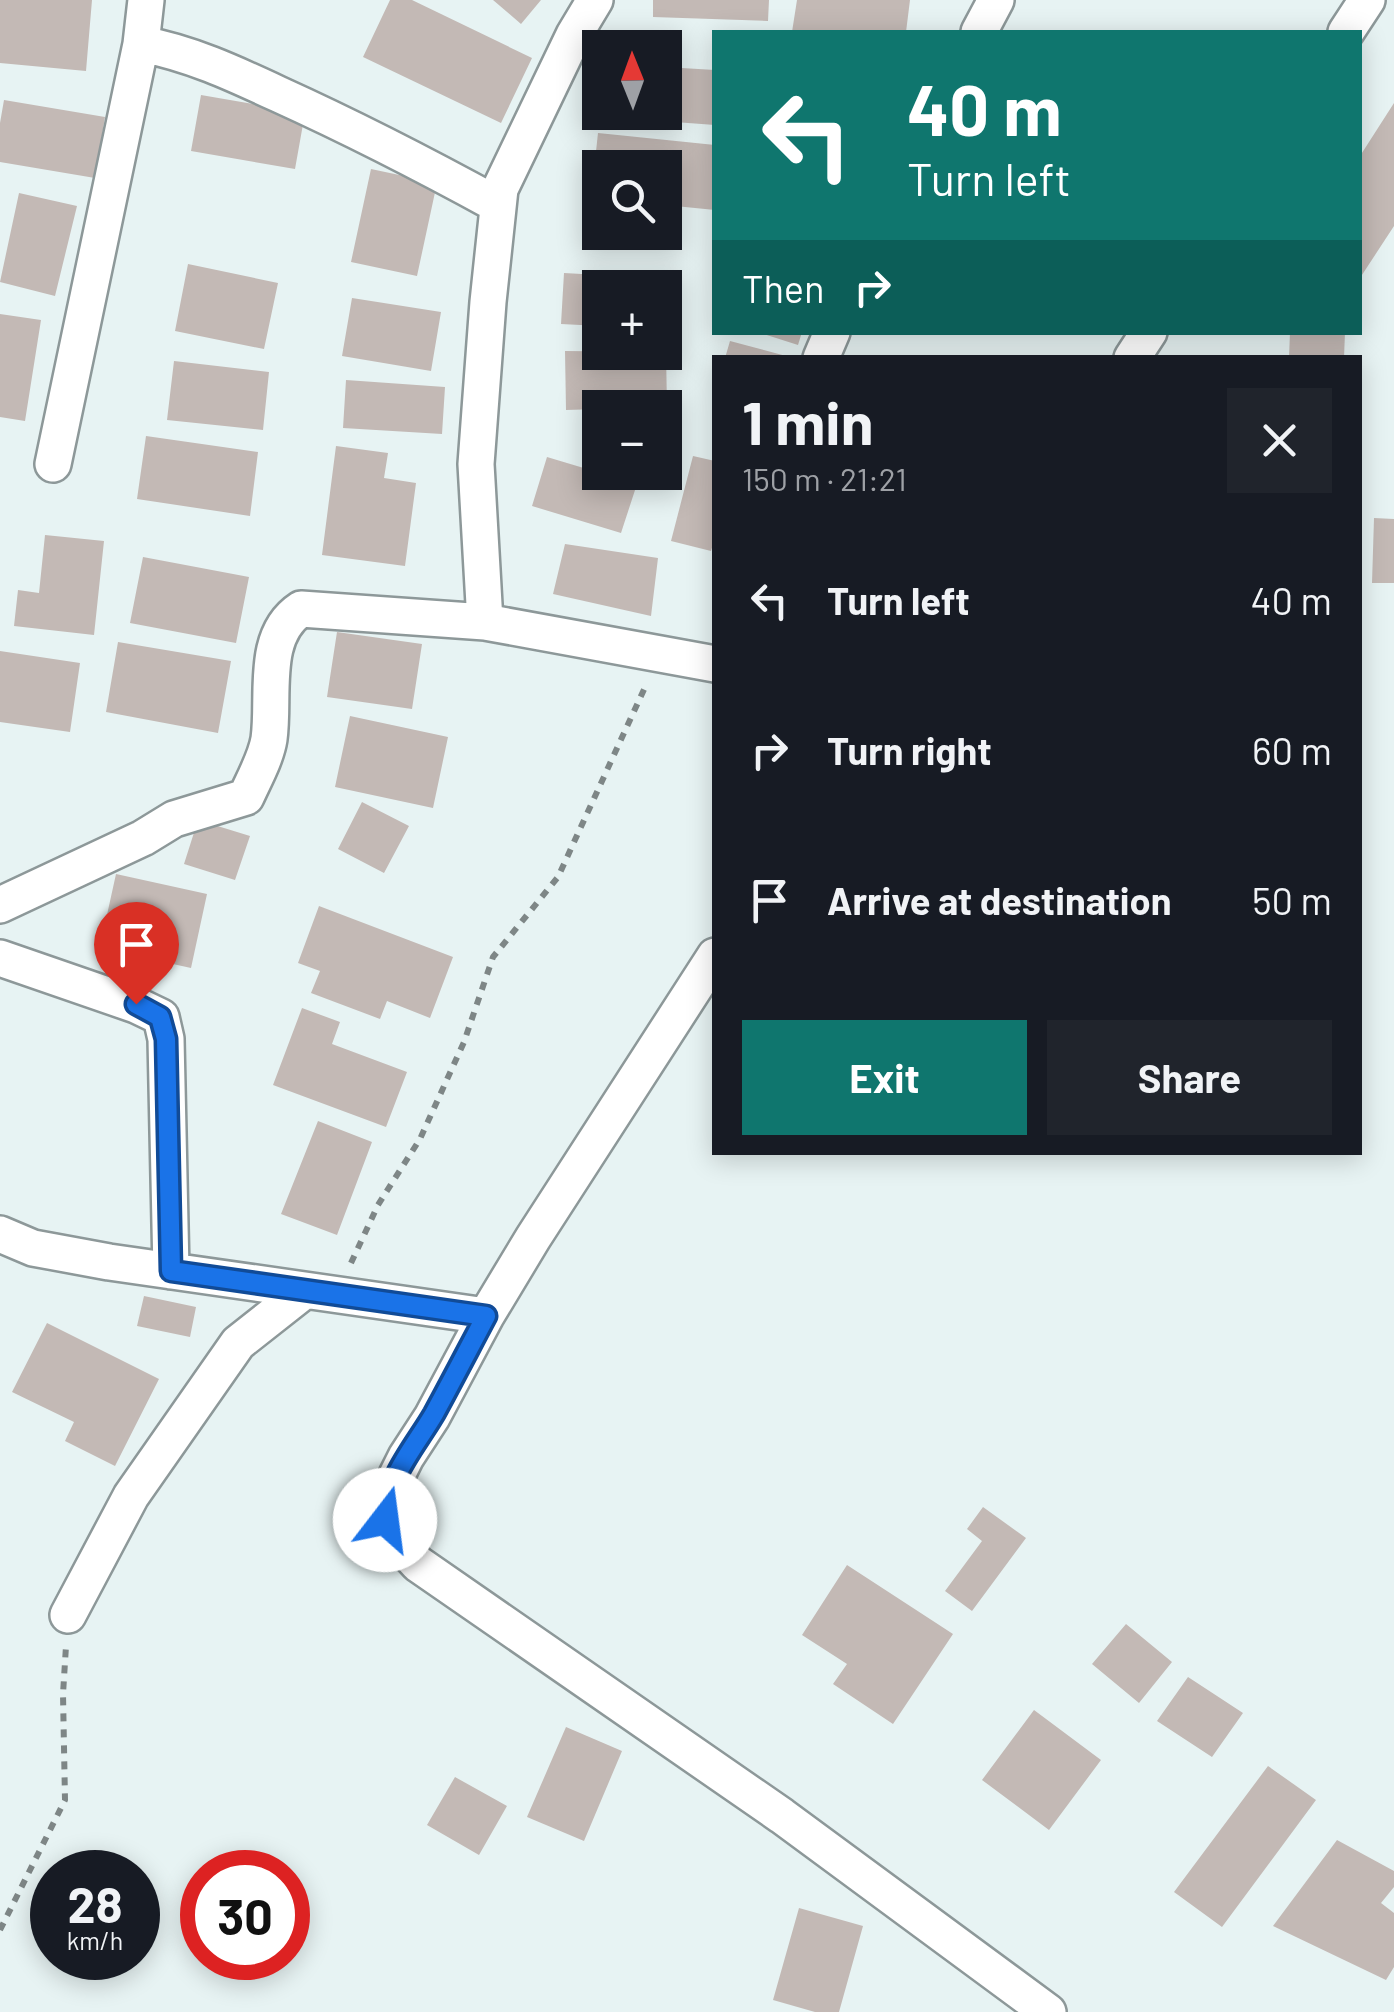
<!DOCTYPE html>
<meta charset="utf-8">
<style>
:root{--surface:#171b24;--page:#20242c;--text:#f1f3f6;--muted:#9ea1a6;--accent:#0f766e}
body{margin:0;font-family:Barlow,sans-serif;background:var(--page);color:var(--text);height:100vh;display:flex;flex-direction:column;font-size:38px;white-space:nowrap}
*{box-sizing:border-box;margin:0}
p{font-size:32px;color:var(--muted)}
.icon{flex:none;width:55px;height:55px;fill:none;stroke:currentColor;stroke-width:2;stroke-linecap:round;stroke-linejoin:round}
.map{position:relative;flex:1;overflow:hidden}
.panel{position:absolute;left:712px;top:355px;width:650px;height:800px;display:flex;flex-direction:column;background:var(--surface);border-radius:0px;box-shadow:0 5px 25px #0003}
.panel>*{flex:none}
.hud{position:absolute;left:712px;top:30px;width:650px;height:305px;border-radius:0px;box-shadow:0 5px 25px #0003;background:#0f766e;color:#fff;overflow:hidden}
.needle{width:65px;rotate:359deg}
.fabs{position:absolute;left:582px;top:30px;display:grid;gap:20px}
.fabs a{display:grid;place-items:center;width:100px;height:100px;border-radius:0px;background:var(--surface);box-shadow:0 5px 25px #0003;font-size:50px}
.speed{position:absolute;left:30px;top:1850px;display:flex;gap:20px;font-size:50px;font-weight:700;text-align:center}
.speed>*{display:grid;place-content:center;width:130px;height:130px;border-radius:50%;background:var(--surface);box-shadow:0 5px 25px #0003;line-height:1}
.speed small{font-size:25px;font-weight:400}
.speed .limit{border:15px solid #d22;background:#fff;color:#111}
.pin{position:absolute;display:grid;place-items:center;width:85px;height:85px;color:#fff;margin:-102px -42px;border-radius:50% 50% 50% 0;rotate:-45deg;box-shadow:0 0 10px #0007}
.pin .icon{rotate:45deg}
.me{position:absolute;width:110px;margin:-55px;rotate:15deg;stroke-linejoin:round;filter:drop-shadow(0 0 8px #0008)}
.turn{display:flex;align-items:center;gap:35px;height:210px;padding:0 30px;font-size:45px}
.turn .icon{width:130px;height:130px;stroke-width:2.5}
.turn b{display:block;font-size:70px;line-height:85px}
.then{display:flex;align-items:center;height:95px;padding:0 30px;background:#0003;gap:20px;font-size:38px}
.round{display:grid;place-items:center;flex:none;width:105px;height:105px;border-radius:0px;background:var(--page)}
.overview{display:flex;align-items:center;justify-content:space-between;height:170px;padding:0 30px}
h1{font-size:60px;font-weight:700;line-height:75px}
.cta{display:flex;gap:20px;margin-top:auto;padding:20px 30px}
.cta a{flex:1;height:115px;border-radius:0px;background:var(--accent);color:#fff;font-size:40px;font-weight:700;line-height:115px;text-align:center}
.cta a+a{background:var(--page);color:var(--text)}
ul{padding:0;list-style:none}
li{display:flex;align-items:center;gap:30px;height:150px;padding:0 30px}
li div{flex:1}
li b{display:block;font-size:38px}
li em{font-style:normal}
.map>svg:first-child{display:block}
.building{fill:#c3b9b5}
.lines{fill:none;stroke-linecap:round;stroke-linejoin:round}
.minor-casing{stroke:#8d9899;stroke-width:40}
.path{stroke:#7e8686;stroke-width:6;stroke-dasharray:8 8;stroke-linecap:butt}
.minor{stroke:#fff;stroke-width:35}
.route-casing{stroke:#114b97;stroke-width:25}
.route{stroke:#1a73e8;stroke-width:18}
</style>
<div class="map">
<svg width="1394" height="2012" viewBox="0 0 1394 2012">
<rect width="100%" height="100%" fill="#e7f3f3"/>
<!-- building -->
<path class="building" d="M0,0H92L86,71L0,63Z
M390,0H412L532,58L501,123L363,57Z
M493,0H541L521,24Z
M653,0H769L768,21L653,17Z
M797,0H910L906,32H792Z
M665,67L715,70V125L661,121L662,112H665Z
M201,95L305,113L295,169L191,151Z
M4,100L105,117L95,178L0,162V123Z
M1394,103V226L1360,278V156Z
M598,133L715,145V210L665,205V168H600V198L591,197Z
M371,169L437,183L417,276L351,262Z
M19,193L77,206L55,296L0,282Z
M188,264L278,283L264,349L175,331Z
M564,273L669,279L668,297H665V288H600V326L561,324Z
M352,298L441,312L431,371L342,356Z
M0,314L41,320L25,421L0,417Z
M757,332H802L798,345Z
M1290,332H1345L1344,358H1289Z
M730,341L786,356V358H725Z
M565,351L666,352L667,407L566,410Z
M174,361L269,372L263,430L167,420Z
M346,380L445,387L442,434L343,428Z
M146,436L258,452L250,516L137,499Z
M336,446L388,453L384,478L416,483L405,566L322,555Z
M693,456L715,461V538L711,551L671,541Z
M547,457L637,484L621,533L532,506Z
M1374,518L1394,519V583H1372Z
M45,535L104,541L94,635L14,626L18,590L39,593Z
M565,544L658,558L651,616L553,594Z
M143,557L249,577L236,643L130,623Z
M337,632L422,644L412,709L327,697Z
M118,642L231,661L218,733L106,712Z
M0,651L80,663L70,732L0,722Z
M350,716L448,737L433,808L335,787Z
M362,802L409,826L384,873L338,849Z
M198,820L250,836L235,880L184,864Z
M116,874L207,894L191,968L123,953L126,938L103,933Z
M319,906L453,957L430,1018L387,1001L380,1019L311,993L320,971L298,963Z
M302,1008L340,1022L332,1044L407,1072L386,1127L273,1085Z
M318,1121L372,1142L337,1235L281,1214Z
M144,1296L196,1307L190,1337L137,1326Z
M47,1323L159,1379L115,1466L65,1441L74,1422L12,1392Z
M983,1507L1026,1538L972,1611L945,1591L982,1541L967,1529Z
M847,1565L953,1634L893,1724L833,1684L847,1664L802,1635Z
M1126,1624L1172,1662L1139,1703L1092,1664Z
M1188,1677L1243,1713L1212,1757L1157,1721Z
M1034,1710L1101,1760L1049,1830L982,1780Z
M566,1727L622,1751L584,1841L527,1817Z
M1268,1766L1316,1800L1222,1927L1174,1892Z
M455,1777L507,1806L479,1855L427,1825Z
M1337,1840L1394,1871V1887L1381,1903L1394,1913V1967L1386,1980L1273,1926Z
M799,1908L863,1926L839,2012H815L773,2000Z"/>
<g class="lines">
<defs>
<path id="minor" d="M979,32L996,0
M1346,32L1367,0
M141,44L146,0
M821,358L832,332
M1132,358L1149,332
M53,464L141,44C190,53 233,73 278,94C353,128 425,165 498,205
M485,622L476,464L488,302L500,189L574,35L595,0
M0,905L143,838L174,819L246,797C254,779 266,758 269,739C275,697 260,636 301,609L485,622L715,664
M715,956L533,1238L486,1316L432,1417L406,1457L385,1499V1520L394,1538L418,1564L782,1816L1048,2012
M0,958L136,1005L161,1017L166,1039L171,1271
M0,1234L33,1248L109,1262L486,1316
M68,1615L131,1496L238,1343L304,1291"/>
</defs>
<!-- minor casing -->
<use href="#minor" class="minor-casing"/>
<!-- path -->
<path class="path" d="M351,1263L378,1205L420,1139L464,1042L493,957L558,877L646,685
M0,1930L65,1800L63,1694L66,1646"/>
<!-- minor -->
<use href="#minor" class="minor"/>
</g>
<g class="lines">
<defs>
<path id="route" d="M136,1004L160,1017L166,1039L171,1271L486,1316C469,1348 452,1381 434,1414C414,1448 386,1478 385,1520"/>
</defs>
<!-- route casing -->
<use href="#route" class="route-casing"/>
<!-- route -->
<use href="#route" class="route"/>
</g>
</svg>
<div class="fabs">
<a><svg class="needle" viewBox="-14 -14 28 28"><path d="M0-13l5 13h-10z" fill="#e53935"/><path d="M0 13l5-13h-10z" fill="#9ea1a6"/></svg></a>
<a><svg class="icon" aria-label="search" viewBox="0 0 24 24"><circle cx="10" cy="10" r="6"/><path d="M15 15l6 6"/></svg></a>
<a>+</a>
<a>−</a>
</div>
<div class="speed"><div>28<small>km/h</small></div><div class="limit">30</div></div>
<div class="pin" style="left:136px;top:1004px;background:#d93025"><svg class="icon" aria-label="arrive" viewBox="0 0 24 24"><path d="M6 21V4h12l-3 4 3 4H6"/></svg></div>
<svg class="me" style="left:385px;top:1520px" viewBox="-20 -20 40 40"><circle r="19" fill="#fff"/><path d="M0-13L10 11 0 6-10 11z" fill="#1a73e8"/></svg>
<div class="hud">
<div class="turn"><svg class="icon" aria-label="left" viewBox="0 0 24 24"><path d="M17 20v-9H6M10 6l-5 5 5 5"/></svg><div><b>40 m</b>Turn left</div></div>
<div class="then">Then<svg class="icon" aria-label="right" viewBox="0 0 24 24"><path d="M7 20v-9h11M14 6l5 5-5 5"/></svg></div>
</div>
<section class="panel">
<div class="overview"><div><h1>1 min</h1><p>150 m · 21:21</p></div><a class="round"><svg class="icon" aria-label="close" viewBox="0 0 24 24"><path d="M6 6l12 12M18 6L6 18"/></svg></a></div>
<ul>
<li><svg class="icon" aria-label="left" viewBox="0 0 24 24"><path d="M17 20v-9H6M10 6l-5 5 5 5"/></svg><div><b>Turn left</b></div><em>40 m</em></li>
<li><svg class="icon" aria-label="right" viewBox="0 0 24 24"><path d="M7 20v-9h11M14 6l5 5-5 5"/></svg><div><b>Turn right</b></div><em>60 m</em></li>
<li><svg class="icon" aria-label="arrive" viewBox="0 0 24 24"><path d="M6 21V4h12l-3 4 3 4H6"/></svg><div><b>Arrive at destination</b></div><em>50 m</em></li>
</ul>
<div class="cta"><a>Exit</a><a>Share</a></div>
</section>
</div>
